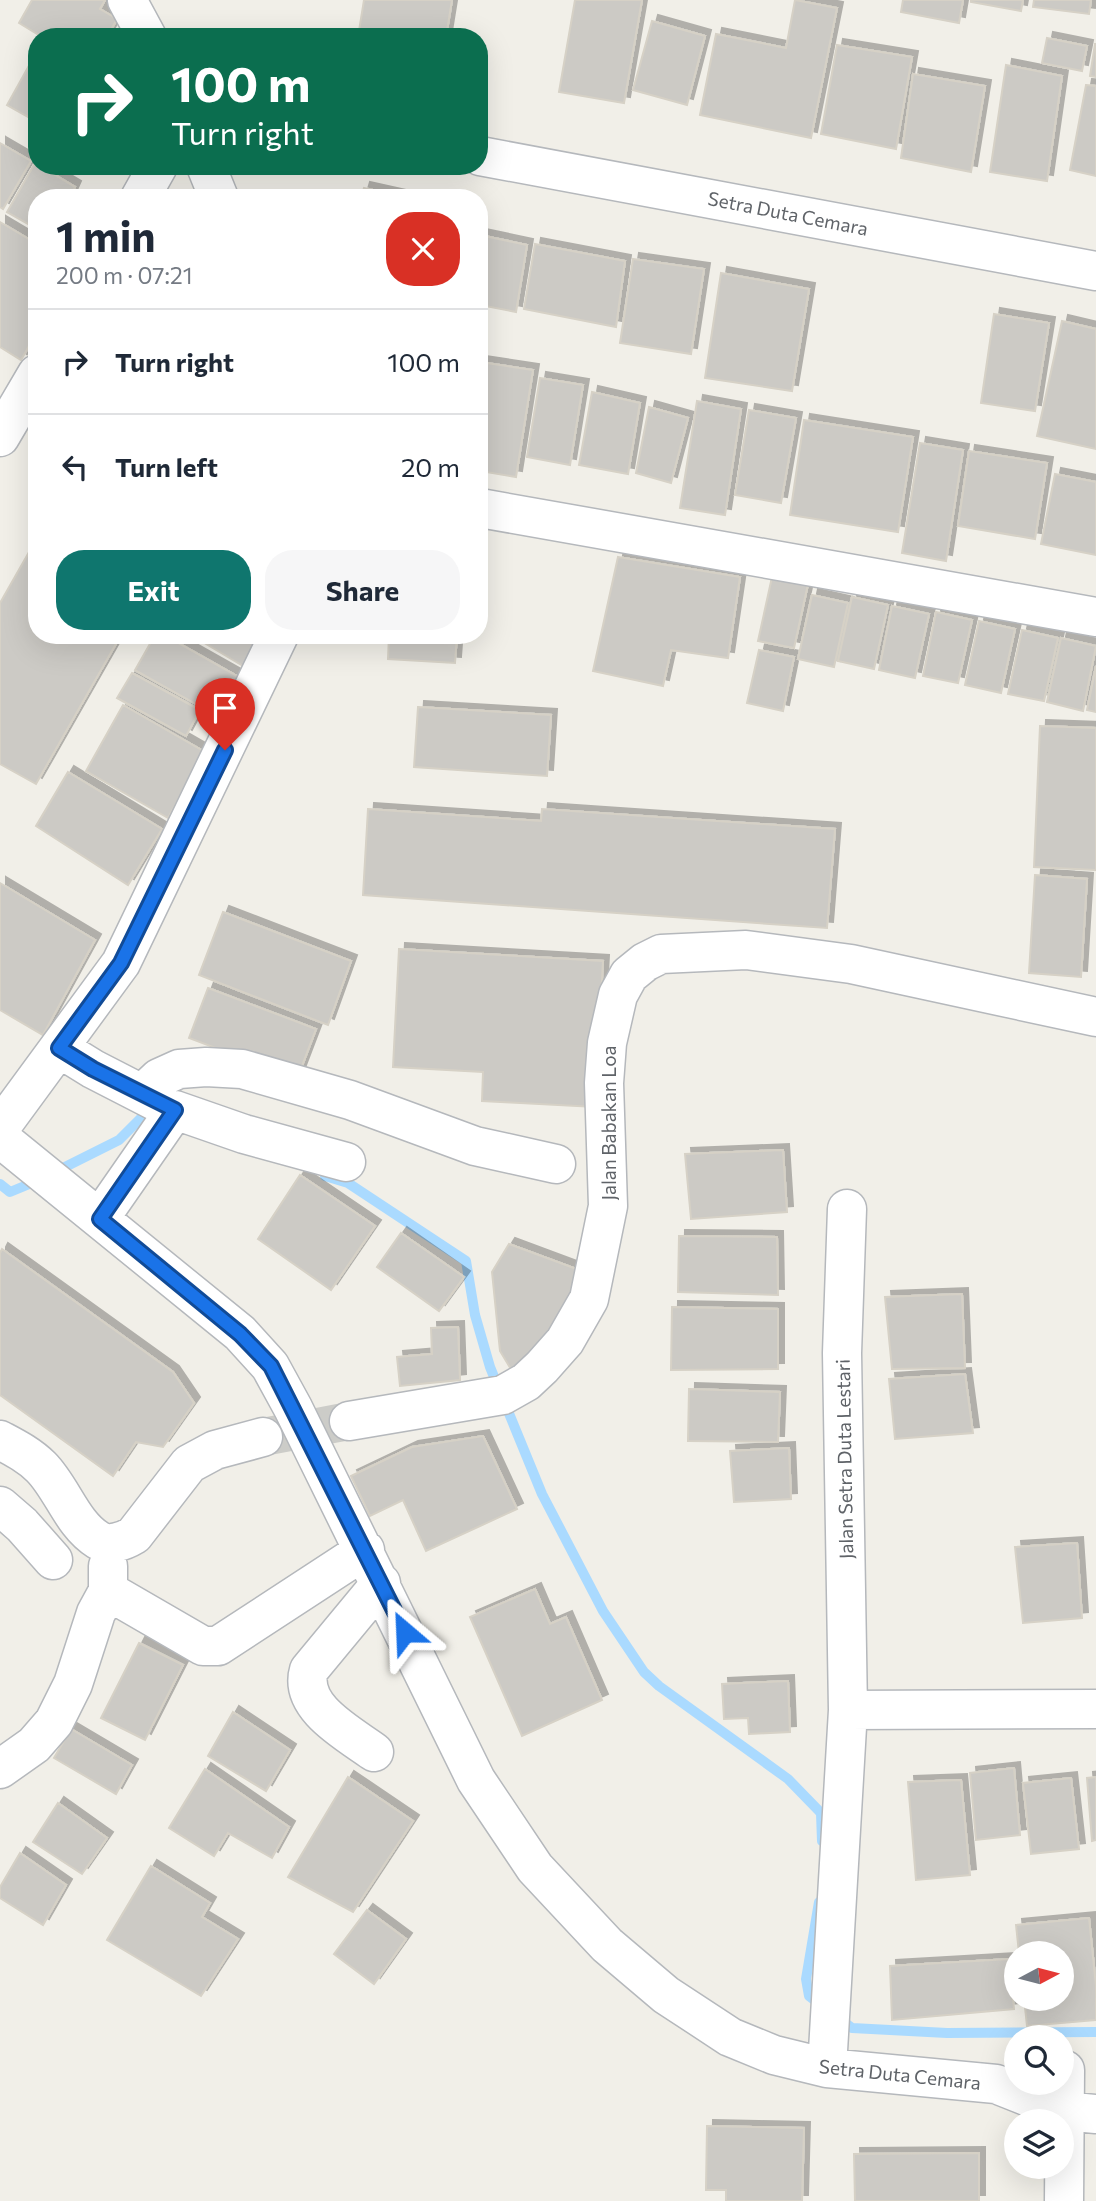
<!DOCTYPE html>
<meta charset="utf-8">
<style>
:root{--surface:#fff;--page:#f6f6f7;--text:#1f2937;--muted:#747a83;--line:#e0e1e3;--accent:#0f766e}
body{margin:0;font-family:Commissioner,sans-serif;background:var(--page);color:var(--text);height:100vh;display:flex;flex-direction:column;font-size:26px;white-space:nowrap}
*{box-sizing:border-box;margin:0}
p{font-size:23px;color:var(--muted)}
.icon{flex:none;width:38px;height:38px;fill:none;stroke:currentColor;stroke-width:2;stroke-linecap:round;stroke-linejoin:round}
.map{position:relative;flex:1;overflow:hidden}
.panel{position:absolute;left:28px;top:189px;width:460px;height:455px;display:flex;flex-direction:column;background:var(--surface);border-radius:28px;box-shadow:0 7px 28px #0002}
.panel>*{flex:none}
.hud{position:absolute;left:28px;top:28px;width:460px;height:147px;border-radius:28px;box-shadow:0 7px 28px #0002;background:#0b6e4f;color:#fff;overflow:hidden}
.needle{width:46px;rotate:83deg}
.fabs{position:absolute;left:1004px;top:1941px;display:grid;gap:14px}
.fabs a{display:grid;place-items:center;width:70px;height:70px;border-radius:50%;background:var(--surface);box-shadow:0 7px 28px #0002;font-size:35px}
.pin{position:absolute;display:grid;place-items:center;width:60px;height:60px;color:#fff;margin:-72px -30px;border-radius:50% 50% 50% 0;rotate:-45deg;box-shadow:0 0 7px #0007}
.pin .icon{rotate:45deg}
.me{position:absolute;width:77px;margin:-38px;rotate:334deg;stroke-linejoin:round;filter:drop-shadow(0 0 5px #0008)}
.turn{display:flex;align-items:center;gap:24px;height:147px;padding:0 28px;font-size:32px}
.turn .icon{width:91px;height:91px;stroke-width:2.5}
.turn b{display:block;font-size:49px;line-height:60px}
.round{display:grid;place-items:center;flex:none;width:74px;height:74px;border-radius:28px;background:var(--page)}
.head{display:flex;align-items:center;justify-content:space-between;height:119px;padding:0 28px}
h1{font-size:42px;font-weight:700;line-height:52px}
.cta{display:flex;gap:14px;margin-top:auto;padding:14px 28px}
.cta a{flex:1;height:80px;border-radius:28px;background:var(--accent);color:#fff;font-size:28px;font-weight:700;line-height:80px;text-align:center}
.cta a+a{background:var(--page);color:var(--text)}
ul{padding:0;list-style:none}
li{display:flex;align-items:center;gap:21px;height:105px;padding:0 28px;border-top:2px solid var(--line)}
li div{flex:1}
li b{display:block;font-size:26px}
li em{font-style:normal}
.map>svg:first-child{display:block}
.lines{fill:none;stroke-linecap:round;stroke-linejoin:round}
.stream{stroke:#aadaff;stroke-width:10}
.building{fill:#cccac5;stroke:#d6d1c6;stroke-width:2;filter:url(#shadow)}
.minor-tunnel{stroke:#ccccc8;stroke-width:38;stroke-dasharray:38 19;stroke-linecap:butt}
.minor-casing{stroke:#b5b8bc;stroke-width:41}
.minor{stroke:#fff;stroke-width:38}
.route-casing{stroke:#114b97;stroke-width:18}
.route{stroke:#1a73e8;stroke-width:12}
.labels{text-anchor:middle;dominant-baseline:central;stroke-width:5;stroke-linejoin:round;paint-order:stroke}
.street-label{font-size:19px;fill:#5f6368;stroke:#fff}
</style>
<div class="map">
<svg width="1096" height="2201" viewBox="0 0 1096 2201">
<defs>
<filter id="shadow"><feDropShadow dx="6" dy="-6" stdDeviation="0" flood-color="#0004"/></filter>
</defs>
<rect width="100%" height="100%" fill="#f1efe8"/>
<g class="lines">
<!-- stream -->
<path class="stream" d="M53,1173L119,1140L146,1113L154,1116
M325,1176L348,1183L466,1261L475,1315L490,1367L542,1494L603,1611L644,1672L659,1686L788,1779L821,1813L822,1841
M0,1184L10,1192L39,1180
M819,1902L806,1979L809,1996L821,2005
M840,2019L852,2028L947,2033L1096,2032"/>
</g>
<!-- building -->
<path class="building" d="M32,0H105L100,9L117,19L107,37H42L19,23Z
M364,0H452L446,37H358Z
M575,0H642L624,103L559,92Z
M795,0L837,8L811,138L700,115L716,34L786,48Z
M903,0H963L959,23L901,12Z
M971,0H1023L1021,11L971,2Z
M1034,0H1091L1089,14L1033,7Z
M652,21L705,36L687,105L633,90Z
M1047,38L1087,46L1082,71L1042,63Z
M1095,44H1096V77L1090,76Z
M837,45L912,57L896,149L821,134Z
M37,51V122L7,105Z
M1006,65L1062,76L1047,181L990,172Z
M913,74L985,86L971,172L901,158Z
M1086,85L1096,86V176L1070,170Z
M0,143L31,161L3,209L0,207Z
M35,163L75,187L70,198H37V229L7,212Z
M364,188L409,198H361Z
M0,222L37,244V332L21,360L0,347Z
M480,235L527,245L516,312L480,305Z
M535,244L625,261L616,327L524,309Z
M633,259L704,269L691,354L620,343Z
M721,273L809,289L792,391L705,378Z
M994,314L1049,323L1035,411L981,403Z
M1062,321L1096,329V449L1037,436Z
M480,362L533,370L516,477L480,471Z
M540,378L583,385L570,465L527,457Z
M592,392L640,403L628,474L579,465Z
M697,401L741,409L725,515L680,508Z
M649,407L688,418L671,483L636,473Z
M749,410L796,418L781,503L735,495Z
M804,420L913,437L898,532L790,515Z
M920,443L963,450L946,561L902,553Z
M969,451L1047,463L1035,539L958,526Z
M1055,474L1096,482V555L1041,544Z
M29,552L37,556V635H121L36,784L0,764V603Z
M618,557L740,577L728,658L671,650L663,686L593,671Z
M772,577L808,584L794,648L758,641Z
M812,595L848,603L834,667L798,659Z
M852,597L888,605L874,669L838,661Z
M892,606L929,614L915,678L879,670Z
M936,612L972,620L958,683L923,676Z
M979,621L1015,629L1001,693L965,685Z
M1022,630L1058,638L1044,701L1008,694Z
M155,635H164L242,679L221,718L135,670Z
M191,635H262L243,666Z
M389,635H457L455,663L388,659Z
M1061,638L1096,646L1083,711L1047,702Z
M759,650L794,657L783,711L747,703Z
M1096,666V712L1087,710Z
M132,673L200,710L186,736L117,698Z
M123,705L205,752L168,818L86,771Z
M418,707L551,715L547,776L414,767Z
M1040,726L1096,728V870L1034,867Z
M68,772L162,829L128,885L36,826Z
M368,809L541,821L542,809L835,829L827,928L363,895Z
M1035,875L1087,879L1081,977L1029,973Z
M0,883L95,940L43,1035L0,1010Z
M223,912L351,961L328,1025L199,975Z
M399,949L603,961L595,1107L482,1101L483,1072L393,1067Z
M208,988L316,1029L297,1079L189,1038Z
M783,1150L787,1212L691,1219L685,1154Z
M300,1175L375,1226L331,1290L258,1239Z
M401,1233L464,1277L439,1311L377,1267Z
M679,1236L777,1237L778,1295L678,1292Z
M509,1244L582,1271L569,1311L512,1371L500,1351L492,1272Z
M2,1249L173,1372L194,1403L163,1447L136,1442L113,1476L0,1395V1253Z
M962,1294L965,1368L892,1369L885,1297Z
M672,1307L778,1309V1369L671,1370Z
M458,1327L460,1380L400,1386L397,1357L432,1354L431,1328Z
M965,1374L973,1433L895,1439L889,1379Z
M689,1389L780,1392L778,1442L688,1441Z
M483,1436L517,1509L426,1551L403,1500L370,1516L351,1476L412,1447Z
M789,1448L791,1499L734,1502L730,1451Z
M1077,1543L1082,1618L1023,1623L1015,1547Z
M535,1589L550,1624L566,1617L602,1700L522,1736L470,1617Z
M139,1643L183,1665L145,1740L101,1718Z
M788,1681L790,1732L749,1734L748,1718L724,1719L722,1684Z
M233,1712L290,1750L266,1791L208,1756Z
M71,1729L132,1765L116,1794L54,1758Z
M1014,1768L1020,1835L976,1840L970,1773Z
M205,1769L289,1827L272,1858L228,1833L214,1856L169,1828Z
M348,1777L413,1821L353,1912L288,1877Z
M1096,1777V1840L1092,1841L1087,1778Z
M1071,1778L1079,1849L1031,1854L1023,1783Z
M961,1780L970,1875L916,1880L908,1782Z
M58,1803L107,1838L82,1874L33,1842Z
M20,1853L66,1885L43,1925L0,1898V1887Z
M151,1866L210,1903L202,1917L238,1939L201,1996L107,1940Z
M367,1910L406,1939L374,1984L334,1954Z
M1089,1918L1096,1986V2020L1027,2026L1024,1998H1062V1953H1019L1016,1925Z
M1009,1959L1014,2009L892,2020L890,1966Z
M707,2126L804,2128L802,2201H726V2190H706Z
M979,2153V2201H855L854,2154Z"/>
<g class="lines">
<!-- minor-tunnel -->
<path class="minor-tunnel" d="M263,1437L349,1421"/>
<defs>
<path id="minor" d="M127,0L147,37
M480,156L1096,271
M206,166L219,198
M140,198L158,166
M0,437L37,374
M480,508L1096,617
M59,1048L93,1069L163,1105
M142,1094L159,1078L179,1069L206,1067L242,1069L350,1100L475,1146L556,1164
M0,1128L121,963L279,635
M0,1138L240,1333L270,1366L293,1408L476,1780L535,1868L607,1945L666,1995L730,2037L774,2055L827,2068L996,2084L1064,2111L1096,2114
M100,1218L175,1110L244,1134L346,1162
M349,1421L503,1395L526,1382L542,1367L565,1341L589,1299L608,1206L604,1083L607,1043L618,995L629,975L645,962L661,954L746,950L851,964L1096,1017
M0,1440C15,1448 29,1455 41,1467C62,1488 72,1524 98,1540C109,1547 124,1541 134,1535L189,1464L215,1450L263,1437
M0,1506L22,1525L53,1560
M108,1591L203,1646H218L365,1550
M848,1710L1096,1709
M374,1752C348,1733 298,1707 309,1670L381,1583
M0,1769L34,1745L54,1722L73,1684L96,1613L108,1591V1566
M827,2068L848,1710L842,1353L847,1209
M1064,2201L1065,2070"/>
</defs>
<!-- minor casing -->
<use href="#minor" class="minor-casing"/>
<!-- minor -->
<use href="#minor" class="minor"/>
</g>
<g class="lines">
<defs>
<path id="route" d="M225,750L121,963L59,1048L93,1069L175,1110L100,1219L240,1334L271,1366L405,1632"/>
</defs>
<!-- route casing -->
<use href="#route" class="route-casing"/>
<!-- route -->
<use href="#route" class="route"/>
</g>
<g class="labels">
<!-- street labels -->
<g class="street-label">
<text transform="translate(788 213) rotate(11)">Setra Duta Cemara</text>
<text transform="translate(608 1123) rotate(-90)">Jalan Babakan Loa</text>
<text transform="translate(844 1459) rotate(-91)">Jalan Setra Duta Lestari</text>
<text transform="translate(900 2074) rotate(6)">Setra Duta Cemara</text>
</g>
</g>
</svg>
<div class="fabs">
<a><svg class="needle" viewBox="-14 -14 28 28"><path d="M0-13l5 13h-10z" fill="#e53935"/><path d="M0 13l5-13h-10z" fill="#747a83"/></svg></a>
<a><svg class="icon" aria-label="search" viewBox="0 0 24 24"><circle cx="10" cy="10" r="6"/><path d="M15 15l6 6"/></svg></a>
<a><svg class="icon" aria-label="layers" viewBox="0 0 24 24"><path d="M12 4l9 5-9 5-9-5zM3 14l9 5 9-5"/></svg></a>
</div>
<div class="pin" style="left:225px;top:750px;background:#d93025"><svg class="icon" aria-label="arrive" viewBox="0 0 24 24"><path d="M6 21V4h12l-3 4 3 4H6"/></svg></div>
<svg class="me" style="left:405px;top:1632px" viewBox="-20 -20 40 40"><path d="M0-17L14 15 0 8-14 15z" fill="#1a73e8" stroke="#fff" stroke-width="4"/></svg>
<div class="hud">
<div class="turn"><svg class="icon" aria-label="right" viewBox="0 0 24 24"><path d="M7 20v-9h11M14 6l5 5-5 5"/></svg><div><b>100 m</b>Turn right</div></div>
</div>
<section class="panel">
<div class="head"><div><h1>1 min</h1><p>200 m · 07:21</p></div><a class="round" style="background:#d93025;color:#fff"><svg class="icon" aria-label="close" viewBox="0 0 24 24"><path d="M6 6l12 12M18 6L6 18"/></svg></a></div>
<ul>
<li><svg class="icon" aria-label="right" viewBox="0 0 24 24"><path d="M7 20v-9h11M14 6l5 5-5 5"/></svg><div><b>Turn right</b></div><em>100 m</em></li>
<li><svg class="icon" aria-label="left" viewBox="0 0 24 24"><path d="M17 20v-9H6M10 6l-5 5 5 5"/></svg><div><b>Turn left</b></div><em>20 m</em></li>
</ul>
<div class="cta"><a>Exit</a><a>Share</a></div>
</section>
</div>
